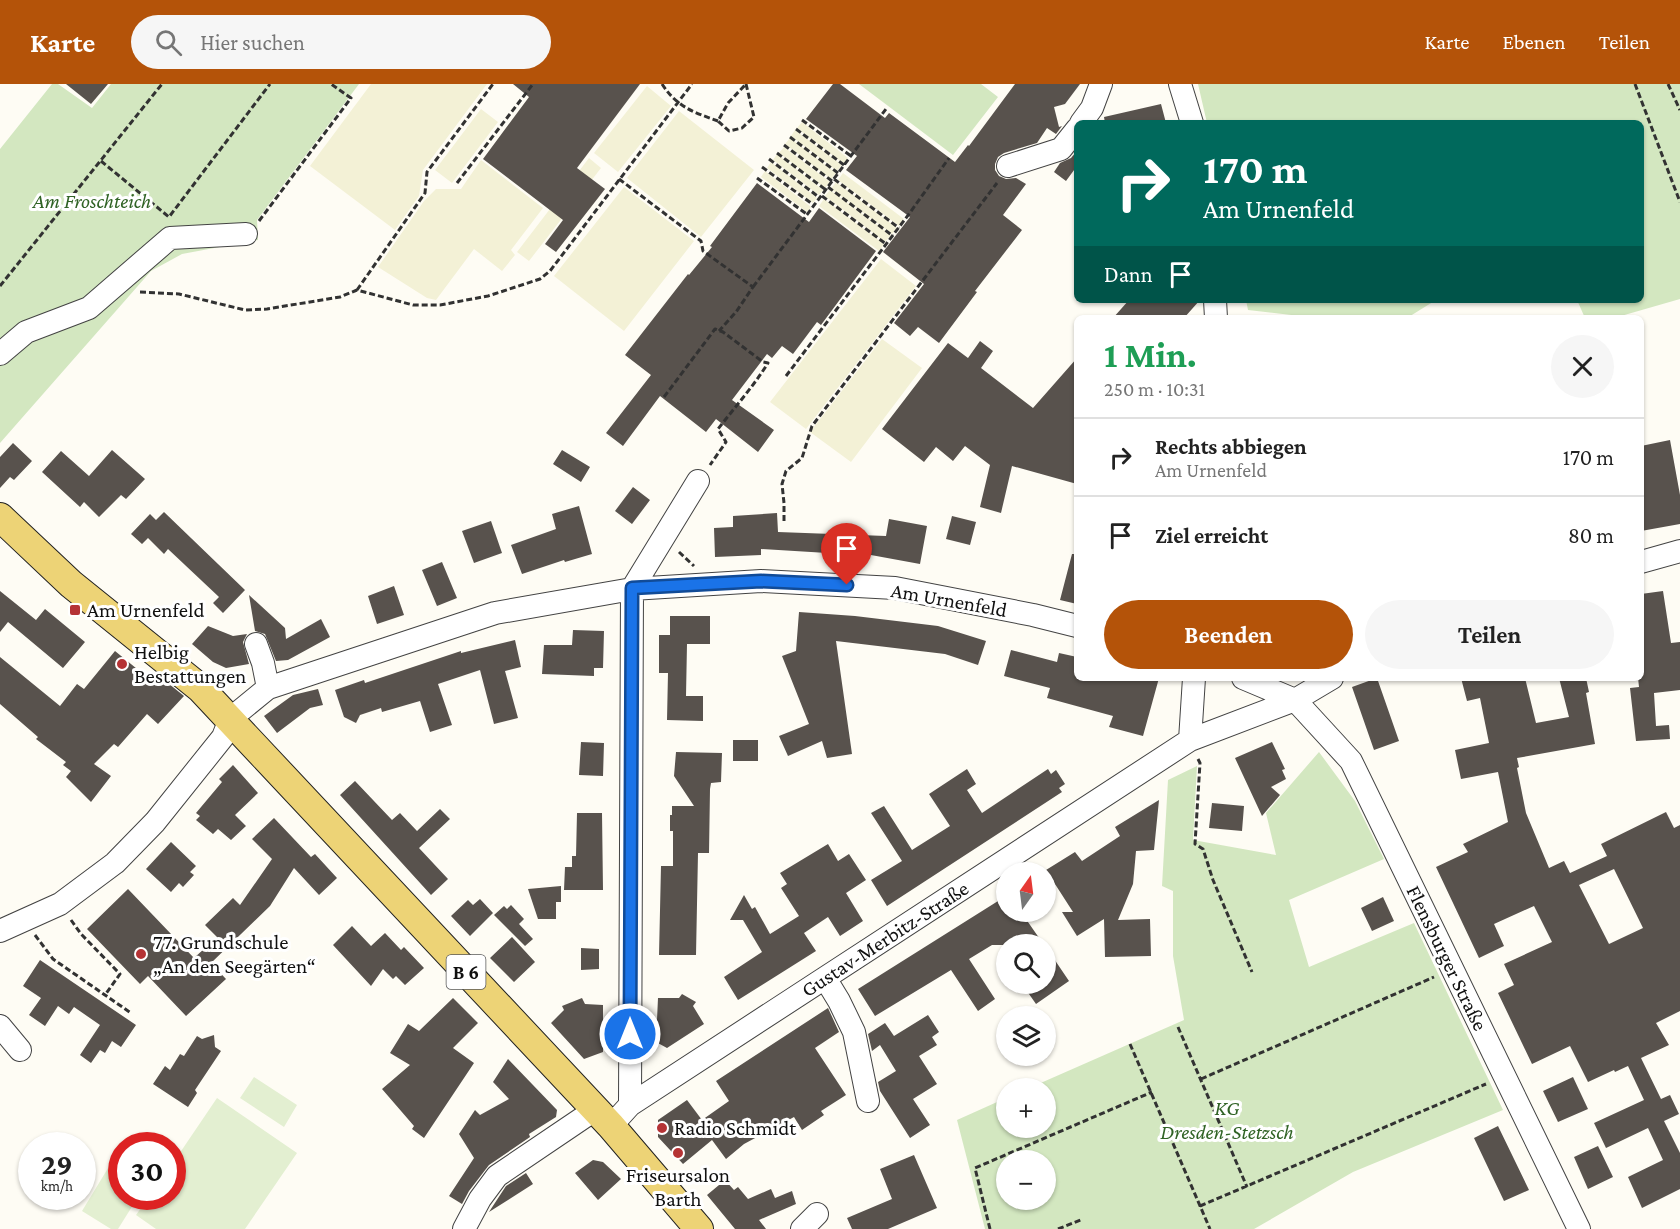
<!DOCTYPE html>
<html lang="de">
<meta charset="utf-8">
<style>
:root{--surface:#fff;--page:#f6f6f6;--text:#222;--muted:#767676;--line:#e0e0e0;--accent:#b45309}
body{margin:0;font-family:"Crimson Pro",serif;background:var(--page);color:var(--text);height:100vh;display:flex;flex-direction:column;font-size:22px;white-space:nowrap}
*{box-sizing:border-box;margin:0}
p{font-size:20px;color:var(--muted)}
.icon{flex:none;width:33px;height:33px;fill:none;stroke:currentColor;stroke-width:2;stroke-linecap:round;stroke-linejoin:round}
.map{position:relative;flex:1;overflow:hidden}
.sheet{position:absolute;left:1074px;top:231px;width:570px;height:366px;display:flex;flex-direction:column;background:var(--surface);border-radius:9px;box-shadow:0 2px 4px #0004}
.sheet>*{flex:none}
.hud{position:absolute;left:1074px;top:36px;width:570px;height:183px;border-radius:9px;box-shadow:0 2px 4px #0004;background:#00695c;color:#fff;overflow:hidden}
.needle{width:39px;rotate:14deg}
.fabs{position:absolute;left:996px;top:778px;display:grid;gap:12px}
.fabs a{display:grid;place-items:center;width:60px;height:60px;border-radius:50%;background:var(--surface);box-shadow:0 2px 4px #0004;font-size:30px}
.speed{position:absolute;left:18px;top:1048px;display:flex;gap:12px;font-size:30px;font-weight:700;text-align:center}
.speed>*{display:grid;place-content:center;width:78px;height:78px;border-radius:50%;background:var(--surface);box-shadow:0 2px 4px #0004;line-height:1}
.speed small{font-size:15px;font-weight:400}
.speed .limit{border:9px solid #d22;background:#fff;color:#111}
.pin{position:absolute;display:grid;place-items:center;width:51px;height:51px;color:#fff;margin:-62px -26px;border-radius:50% 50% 50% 0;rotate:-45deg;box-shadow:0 0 6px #0007}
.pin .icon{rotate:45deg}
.me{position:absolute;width:66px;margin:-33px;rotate:0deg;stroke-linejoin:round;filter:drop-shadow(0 0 4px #0008)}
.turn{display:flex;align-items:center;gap:21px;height:126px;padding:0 30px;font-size:27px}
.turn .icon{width:78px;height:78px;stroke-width:2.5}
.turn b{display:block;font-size:42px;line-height:51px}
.then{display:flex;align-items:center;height:57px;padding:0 30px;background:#0003;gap:12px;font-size:22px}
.round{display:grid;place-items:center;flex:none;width:63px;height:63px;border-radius:32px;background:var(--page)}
.headline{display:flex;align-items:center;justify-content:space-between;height:102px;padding:0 30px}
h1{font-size:36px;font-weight:700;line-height:45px;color:#1e9e55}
.primary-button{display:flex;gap:12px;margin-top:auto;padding:12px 30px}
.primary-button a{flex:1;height:69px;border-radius:36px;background:var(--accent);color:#fff;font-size:24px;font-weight:700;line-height:69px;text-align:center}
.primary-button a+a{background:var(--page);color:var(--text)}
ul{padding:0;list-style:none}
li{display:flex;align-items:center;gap:18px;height:78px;padding:0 30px;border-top:2px solid var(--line)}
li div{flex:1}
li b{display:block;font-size:22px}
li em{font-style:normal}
header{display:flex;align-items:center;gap:36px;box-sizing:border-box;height:84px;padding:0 30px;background:var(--accent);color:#fff}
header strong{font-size:28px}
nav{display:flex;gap:33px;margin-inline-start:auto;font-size:21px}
.search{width:420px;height:54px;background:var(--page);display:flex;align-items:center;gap:15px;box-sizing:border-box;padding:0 21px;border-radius:33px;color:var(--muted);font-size:22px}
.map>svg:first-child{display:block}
.farmland{fill:#f3f1d6}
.green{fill:#d3e7c0;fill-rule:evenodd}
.pitch{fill:#e3efd1}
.building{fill:#58524d;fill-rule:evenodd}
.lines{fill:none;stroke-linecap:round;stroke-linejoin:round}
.minor-casing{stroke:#434343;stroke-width:24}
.major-casing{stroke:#212121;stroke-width:30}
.path{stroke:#323232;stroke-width:3;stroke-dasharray:6 3;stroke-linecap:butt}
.minor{stroke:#fff;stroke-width:22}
.major{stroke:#edd376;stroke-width:28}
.route-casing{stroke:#114b97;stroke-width:15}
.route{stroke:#1a73e8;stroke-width:10}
.poi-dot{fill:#b53335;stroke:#fff;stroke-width:2}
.labels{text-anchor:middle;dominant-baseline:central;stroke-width:6;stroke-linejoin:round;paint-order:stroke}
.shield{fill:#fff;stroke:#585858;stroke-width:1.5}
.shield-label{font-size:20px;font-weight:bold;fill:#101010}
.park-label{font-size:21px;font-style:italic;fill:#306325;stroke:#fff}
.street-label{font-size:21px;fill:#101010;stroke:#fff}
.poi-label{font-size:21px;fill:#101010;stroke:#fff;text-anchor:start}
</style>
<header>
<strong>Karte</strong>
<div class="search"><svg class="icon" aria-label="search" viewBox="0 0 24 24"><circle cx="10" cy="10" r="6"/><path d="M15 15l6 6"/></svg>Hier suchen</div>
<nav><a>Karte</a><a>Ebenen</a><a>Teilen</a></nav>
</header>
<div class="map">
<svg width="1680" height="1145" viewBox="0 0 1680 1145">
<rect width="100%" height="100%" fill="#fefcf4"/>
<!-- farmland -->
<path class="farmland" d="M371,0H487L423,86L419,112L395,146L310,82Z
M647,2L671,22L618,88L594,69Z
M481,25L498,38L452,99L435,86Z
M679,27L754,86L701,153L627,94Z
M802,38L848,74L844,80L797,44Z
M795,46L842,81L837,87L791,52Z
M790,54L836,89L831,95L785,60Z
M784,63L830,98L825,104L779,69Z
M777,70L823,106L819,111L773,76Z
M589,74L601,84L529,177L517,168Z
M481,76L543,124L511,166L515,171L502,187L474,165L436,216L427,214L378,183L424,117L436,105H461Z
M771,78L817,114L813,119L767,84Z
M765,87L811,123L807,128L761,93Z
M843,89L904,135L899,142L838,96Z
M836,98L897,144L892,150L831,105Z
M624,103L694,157L624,247L554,192Z
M830,106L891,151L885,158L825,112Z
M824,115L884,160L879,167L819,122Z
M881,175L916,202L806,345L770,318Z
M882,255L922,284L851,378L810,348Z"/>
<!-- green -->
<path class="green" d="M52,0H58L92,24L111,0H359L257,136L258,156L182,170L151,187L0,359V65Z
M859,0H981L998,13L953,71Z
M1198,0H1680V215L1614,234H1585L1577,216H1641V39H1207Z
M1246,216H1436L1407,234H1317L1248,226Z
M1319,668L1355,717L1384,775L1289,816L1309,883L1414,839L1503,1026L1353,1088L1254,1145H985L957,1036L1006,1014V1044H1046V1005H1027L1184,936L1173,872V807L1162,802L1168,696L1197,682L1193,756L1276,771L1266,729ZM1006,1077H1046V1116H1006Z"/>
<!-- pitch -->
<path class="pitch" d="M254,993L297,1021L284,1043L240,1014Z
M217,1014L297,1069L245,1145H156L136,1131L149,1113H172L173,1079Z
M116,1071L121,1075L122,1113H138L118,1145H111L82,1127Z"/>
<!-- building -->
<path class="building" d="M66,0H108L91,20Z
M513,0H640L577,84L605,105L556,168L545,160L563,136L483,75L529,13Z
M833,0H840L885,34L889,29L955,78L968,61L969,62L1015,0H1080L1065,20L1054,23L1059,43L1062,42L1056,50L1047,44L1037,59L1004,69L998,73L995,80V86L999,92L1006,95L1016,94L1026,100L1003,131L1022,146L975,207L977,208L939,259L918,243L910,252L894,239L924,200L883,168L910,133L846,86L857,72L806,35Z
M1161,20L1166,39H1105L1104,33Z
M1077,67V82L1066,97L1054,88L1060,79L1071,74Z
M757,99L809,138L819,124L876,167L821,241L817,238L793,270L782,262L772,274L767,270L732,316L774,346L758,368L716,335L706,348L660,312L623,362L606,349L651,291L625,271L688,190L689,191L712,163L710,162Z
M1129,216H1200L1184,234H1113Z
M980,257L993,267L981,284L1033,324L1077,274V400L1012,382L1001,429L980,423L990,381L965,362L953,377L936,363L924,378L882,345L948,259L968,274Z
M1670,356L1680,411V440L1641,447V362Z
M13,359L32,377L14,396L10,393L0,404V373Z
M112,366L145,395L126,415L121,411L99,433L84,418L80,423L42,388L61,367L89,392Z
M562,366L590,383L581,398L553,380Z
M633,403L650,416L632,440L615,427Z
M579,422L592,470L565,478L564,476L522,490L511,461L556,445L552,430Z
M164,428L245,506L223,529L213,519L219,513L168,465L164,470L148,454L142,460L131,450L150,430L156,436Z
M777,429L778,448L886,452L889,435L927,442L920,480L860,469V471L761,465V471L715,473L714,444L733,443V432Z
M952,432L976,438L970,461L946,455Z
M491,437L502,469L474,479L462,447Z
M1072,470H1077V520L1060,516Z
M442,478L457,514L437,522L422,486Z
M394,502L404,531L377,540L368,512Z
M0,507L36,536L45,525L85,558L63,584L8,538L0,548Z
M1663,507L1671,559L1680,558V606L1654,609L1656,642L1669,641L1670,655L1636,657L1630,604L1639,603L1638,594H1641V510Z
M249,511L285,544L286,555L321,535L330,553L288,576L276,577L265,550L255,547Z
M799,528L855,532L938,542L986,557L978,581L945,570L836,557L852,670L827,674L822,657L788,672L779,652L809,640L782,572L796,567Z
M670,532H710V560H687L686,612H703V637L667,636L668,589H659V551H670Z
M208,542L233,552L247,550L243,558L249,580L226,584L213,578L192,560Z
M573,546L604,547L603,584H594V592L542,590L544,561H572Z
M515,556L521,583L505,587L518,634L494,640L480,586L438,600L452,641L430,648L420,617L382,628L381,624L360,631L356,639L344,633L335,606L364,596L365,599L461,567V569Z
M1011,566L1057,578L1059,569L1077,573V594H1159L1143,652L1109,643L1113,632L1047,614L1050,604L1004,592Z
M115,567L153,598L158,591L184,612L158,640L147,630L118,663L114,660L94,680L111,692L91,718L66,693L71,687L63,681L66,678L36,655L38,653L0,620V573L60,622L77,600L84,605Z
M1377,594L1399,657L1374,666L1352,603Z
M1461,594H1525L1536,639L1569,633L1559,594H1586L1589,608L1586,609L1595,660L1517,674L1519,683L1517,684L1526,729L1549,784L1564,777L1570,789L1607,772L1601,760L1666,728L1674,744L1680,741V927L1656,939L1669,961L1641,974L1661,1015L1670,1011L1679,1030L1664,1037L1680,1069V1105L1642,1124L1628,1093L1663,1076L1648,1044L1606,1064L1594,1039L1644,1016L1628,982L1615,988L1614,986L1588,998L1570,962L1532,980L1498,909L1514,901L1504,880L1552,858L1534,822L1494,840L1504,862L1479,874L1436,783L1468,768L1463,760L1508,738L1498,688L1461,695L1455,666L1489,659L1480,614L1467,617ZM1614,785L1643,844L1609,860L1579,801Z
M318,605L323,621L310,624L277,649L264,632L293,611Z
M733,656H758V677H733Z
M581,658L604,659L603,692L579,691Z
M1272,658L1285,685L1282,686L1286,695L1271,703L1280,711L1262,732L1235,674Z
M676,668L722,669L721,698L711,699L710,705L709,769H698L696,871H659L661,782H673V747H670V731H672V722H694L674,692Z
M233,681L258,709L235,731L246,742L231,756L218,745L213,750L196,736L200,732L196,729L222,698L219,695Z
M967,685L976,700L967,706L982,729L1048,685L1051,690L1056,686L1065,700L1059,704L1062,708L887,822L871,796L902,777L871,729L884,722L912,766L950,742L929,710Z
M355,697L392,736L400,729L417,747L440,725L450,735L419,764L448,795L431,811L340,711Z
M1159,716L1154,766L1136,767L1133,800L1118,836L1150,835L1151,872L1105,873L1104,835L1077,852L1062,828H1073L1046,786L1075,768L1082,777L1120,752L1115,743Z
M1212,719L1244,722L1242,747L1209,744Z
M577,729H602L603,806H564L565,783H572V772H576Z
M274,734L311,773L315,770L337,794L319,811L294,784L270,822L211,879L226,895L186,932L148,892L140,900L87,845L128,805L194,874L217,853L205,841L233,814L240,821L272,775L252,755Z
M171,758L196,782L190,788L194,791L183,803L179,799L171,808L146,785Z
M828,760L838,777L849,770L866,796L846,809L863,837L840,852L828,833L804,849L816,867L738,916L724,893L762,868L743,836H730L744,811L752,825L755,823L770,850L799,832L781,804L787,800L780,789Z
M561,802V818H556V835H538L528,805Z
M1006,812V828H1021L1044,861H992L969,875L995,915L978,927L951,886L875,932L858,905Z
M1383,813L1394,837L1372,847L1361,824Z
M480,815L493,829L470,852L451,832L468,816L473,821Z
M511,821L524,835L519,840L533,855L525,862L494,831L504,822L507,825Z
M352,842L371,862L385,849L401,866L404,863L424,884L405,901L396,892L393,895L383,885L371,902L333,861Z
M512,853L535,878L514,898L490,874Z
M1046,863L1069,897L1036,920L1022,900H1046Z
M581,864L599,865V885L581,886Z
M40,876L136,941L121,963L112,957L105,969L100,966L91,979L80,971L100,941L74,923L69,930L58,922L45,942L29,931L41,914L23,902Z
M682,910L696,918L693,922L704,940L667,964L656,958L658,914H679Z
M453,914L478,939L453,964L474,979L424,1054L412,1045L414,1042L382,1005L410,981L390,969L408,940L419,947Z
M582,914L585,920L603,921V968L584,975L551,939L564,926L562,922Z
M828,924L839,948L815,964L846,1011L821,1027L824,1031L802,1046L794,1033L744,1060L726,1075L712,1056L683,1080L658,1053V1036L687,1016L702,1036L729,1017L716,997Z
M928,931L939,948L932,953L937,961L919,972L937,1000L913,1015L930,1041L910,1054L880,1007L878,998L896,987L880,961L872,967L868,950L885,939L894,952Z
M214,951L215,963L221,967L195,1006L197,1009L188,1023L153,1000L165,982L170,986L180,970L184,972L197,952L202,955Z
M508,975L557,1026L556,1033L529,1050L530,1053L489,1081L469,1107L462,1120L449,1112L474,1074L459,1050L475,1026L480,1031L509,1015L493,998Z
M1573,993L1588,1025L1558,1038L1543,1007Z
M1498,1042L1529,1106L1504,1117L1474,1054Z
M1598,1062L1613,1093L1588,1105L1574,1073Z
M914,1071L937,1124L888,1145H852L847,1134L892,1115L880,1085Z
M593,1076L603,1078L621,1095L598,1116L575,1089Z
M526,1089L533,1100L489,1128L506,1102Z
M725,1096L734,1106L738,1103L748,1115L771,1105L775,1114L792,1107L796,1120L759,1136L766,1145H735L707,1111Z"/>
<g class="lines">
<defs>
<path id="minor" d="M1180,0L1192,39
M1081,39L1092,24L1101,0
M1008,82L1061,65L1077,45
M1215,216L1216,234
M0,270L26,248L89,224L170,154L246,150
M1641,478L1680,467
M256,560L263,579L268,604
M1243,594L1295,616L1351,677L1579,1145
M1190,656L1194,594
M0,847L60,820L115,779L155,738L223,653L230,635L268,604L495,529L632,505L761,497L895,504L1033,531L1077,542
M825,894L839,917L854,948L868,1017
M0,942L20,966
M630,1021L632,505L698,397
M611,1042L630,1021L1190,656L1295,616L1332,594
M464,1145L480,1115L497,1092L596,1025
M802,1145L817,1130"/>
<path id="major" d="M0,433L71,500L200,604L611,1042L699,1145"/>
</defs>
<!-- minor casing -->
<use href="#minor" class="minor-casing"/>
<!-- major casing -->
<use href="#major" class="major-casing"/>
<!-- path -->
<path class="path" d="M662,0C677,23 693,28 718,37
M746,0L754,33L742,44L729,47L718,37L728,19Z
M1635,0L1680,118
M1668,0L1680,26
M802,36L851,72
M796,45L844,81
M790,53L838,89
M784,61L832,97
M777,69L826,106
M769,75L820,114
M101,77L169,133L270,0
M762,83L815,122
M757,94L808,131
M619,95L701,157L703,167L753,203L736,228L719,247
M834,95L899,144
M457,99L533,0
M828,103L893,152
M822,112L886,160
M259,137L351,14L331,0
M0,202L162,0
M753,203L886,25
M357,206L425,109L427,88L493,0
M140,208L179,210L245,226L267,225L340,213L357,206L413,221H440L488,212L540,195L550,187L692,0
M786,292L909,130L949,74
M664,313L715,245L723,248L763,278L768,279C753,303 735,323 718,345L726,358L710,381
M784,437V419L782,400L786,387L802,374L812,342L997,99
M679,468L694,482
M1198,675L1200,679L1195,760L1203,765L1213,796L1252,888
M71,836L81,850L120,890L105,911
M35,851L53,875L131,929
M1178,943L1247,1103
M1130,960L1210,1145
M1201,995L1434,893
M1200,1122L1486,1000
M990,1145L975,1084L1152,1008
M1058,1145L1083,1135"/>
<!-- minor -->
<use href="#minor" class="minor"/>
<!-- major -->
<use href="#major" class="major"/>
</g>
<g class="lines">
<defs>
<path id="route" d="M630,950L632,504L761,497L847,501"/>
</defs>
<!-- route casing -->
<use href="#route" class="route-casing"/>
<!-- route -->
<use href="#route" class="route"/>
</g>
<!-- markers -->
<g class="poi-dot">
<rect x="69" y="520" width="12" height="12" rx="3"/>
<circle cx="122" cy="580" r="6"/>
<circle cx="141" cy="870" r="6"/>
<circle cx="662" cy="1044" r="6"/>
<circle cx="678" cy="1069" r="6"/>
</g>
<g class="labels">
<!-- shield labels -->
<rect class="shield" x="446.5" y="871" width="39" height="34" rx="4.5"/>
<g class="shield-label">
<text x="466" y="888">B 6</text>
</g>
<!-- park labels -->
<g class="park-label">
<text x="92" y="117">Am Froschteich</text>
<text x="1227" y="1024">KG<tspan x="1227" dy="24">Dresden-Stetzsch</tspan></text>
</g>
<!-- street labels -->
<g class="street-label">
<text transform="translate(949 516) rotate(10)">Am Urnenfeld</text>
<text transform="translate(885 855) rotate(-33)">Gustav-Merbitz-Straße</text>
<text transform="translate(1447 874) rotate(64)">Flensburger Straße</text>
</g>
<!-- poi labels -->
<g class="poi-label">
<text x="87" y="526">Am Urnenfeld</text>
<text x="134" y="568">Helbig<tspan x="134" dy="24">Bestattungen</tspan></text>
<text x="153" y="858">77. Grundschule<tspan x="153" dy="24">„An den Seegärten“</tspan></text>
<text x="674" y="1044">Radio Schmidt</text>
<text x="678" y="1091" text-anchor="middle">Friseursalon<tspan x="678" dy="24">Barth</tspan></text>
</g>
</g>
</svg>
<div class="fabs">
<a><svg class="needle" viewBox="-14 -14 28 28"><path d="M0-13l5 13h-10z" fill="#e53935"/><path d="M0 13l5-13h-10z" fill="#767676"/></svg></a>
<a><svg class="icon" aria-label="search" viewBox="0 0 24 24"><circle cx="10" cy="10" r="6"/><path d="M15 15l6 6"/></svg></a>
<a><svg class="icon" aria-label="layers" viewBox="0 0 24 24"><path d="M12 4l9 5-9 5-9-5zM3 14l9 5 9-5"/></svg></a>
<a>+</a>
<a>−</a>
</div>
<div class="speed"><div>29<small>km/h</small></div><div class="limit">30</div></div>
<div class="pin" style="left:847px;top:501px;background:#d93025"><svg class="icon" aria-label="arrive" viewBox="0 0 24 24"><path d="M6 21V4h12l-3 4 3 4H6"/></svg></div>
<svg class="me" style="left:630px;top:950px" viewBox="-20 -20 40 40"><circle r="17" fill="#1a73e8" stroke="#fff" stroke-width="3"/><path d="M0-11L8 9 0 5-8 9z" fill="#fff"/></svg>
<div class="hud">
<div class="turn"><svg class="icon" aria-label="right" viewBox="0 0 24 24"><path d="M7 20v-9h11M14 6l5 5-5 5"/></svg><div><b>170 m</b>Am Urnenfeld</div></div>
<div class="then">Dann<svg class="icon" aria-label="arrive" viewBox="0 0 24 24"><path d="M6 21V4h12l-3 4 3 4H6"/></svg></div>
</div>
<section class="sheet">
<div class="headline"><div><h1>1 Min.</h1><p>250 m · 10:31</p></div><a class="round"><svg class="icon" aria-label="close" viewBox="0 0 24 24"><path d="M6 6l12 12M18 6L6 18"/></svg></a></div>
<ul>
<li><svg class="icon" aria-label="right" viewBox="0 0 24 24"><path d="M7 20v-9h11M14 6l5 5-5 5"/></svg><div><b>Rechts abbiegen</b><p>Am Urnenfeld</p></div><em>170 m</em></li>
<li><svg class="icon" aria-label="arrive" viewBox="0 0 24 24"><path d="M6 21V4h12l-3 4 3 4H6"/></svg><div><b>Ziel erreicht</b></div><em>80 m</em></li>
</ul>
<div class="primary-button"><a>Beenden</a><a>Teilen</a></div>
</section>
</div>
